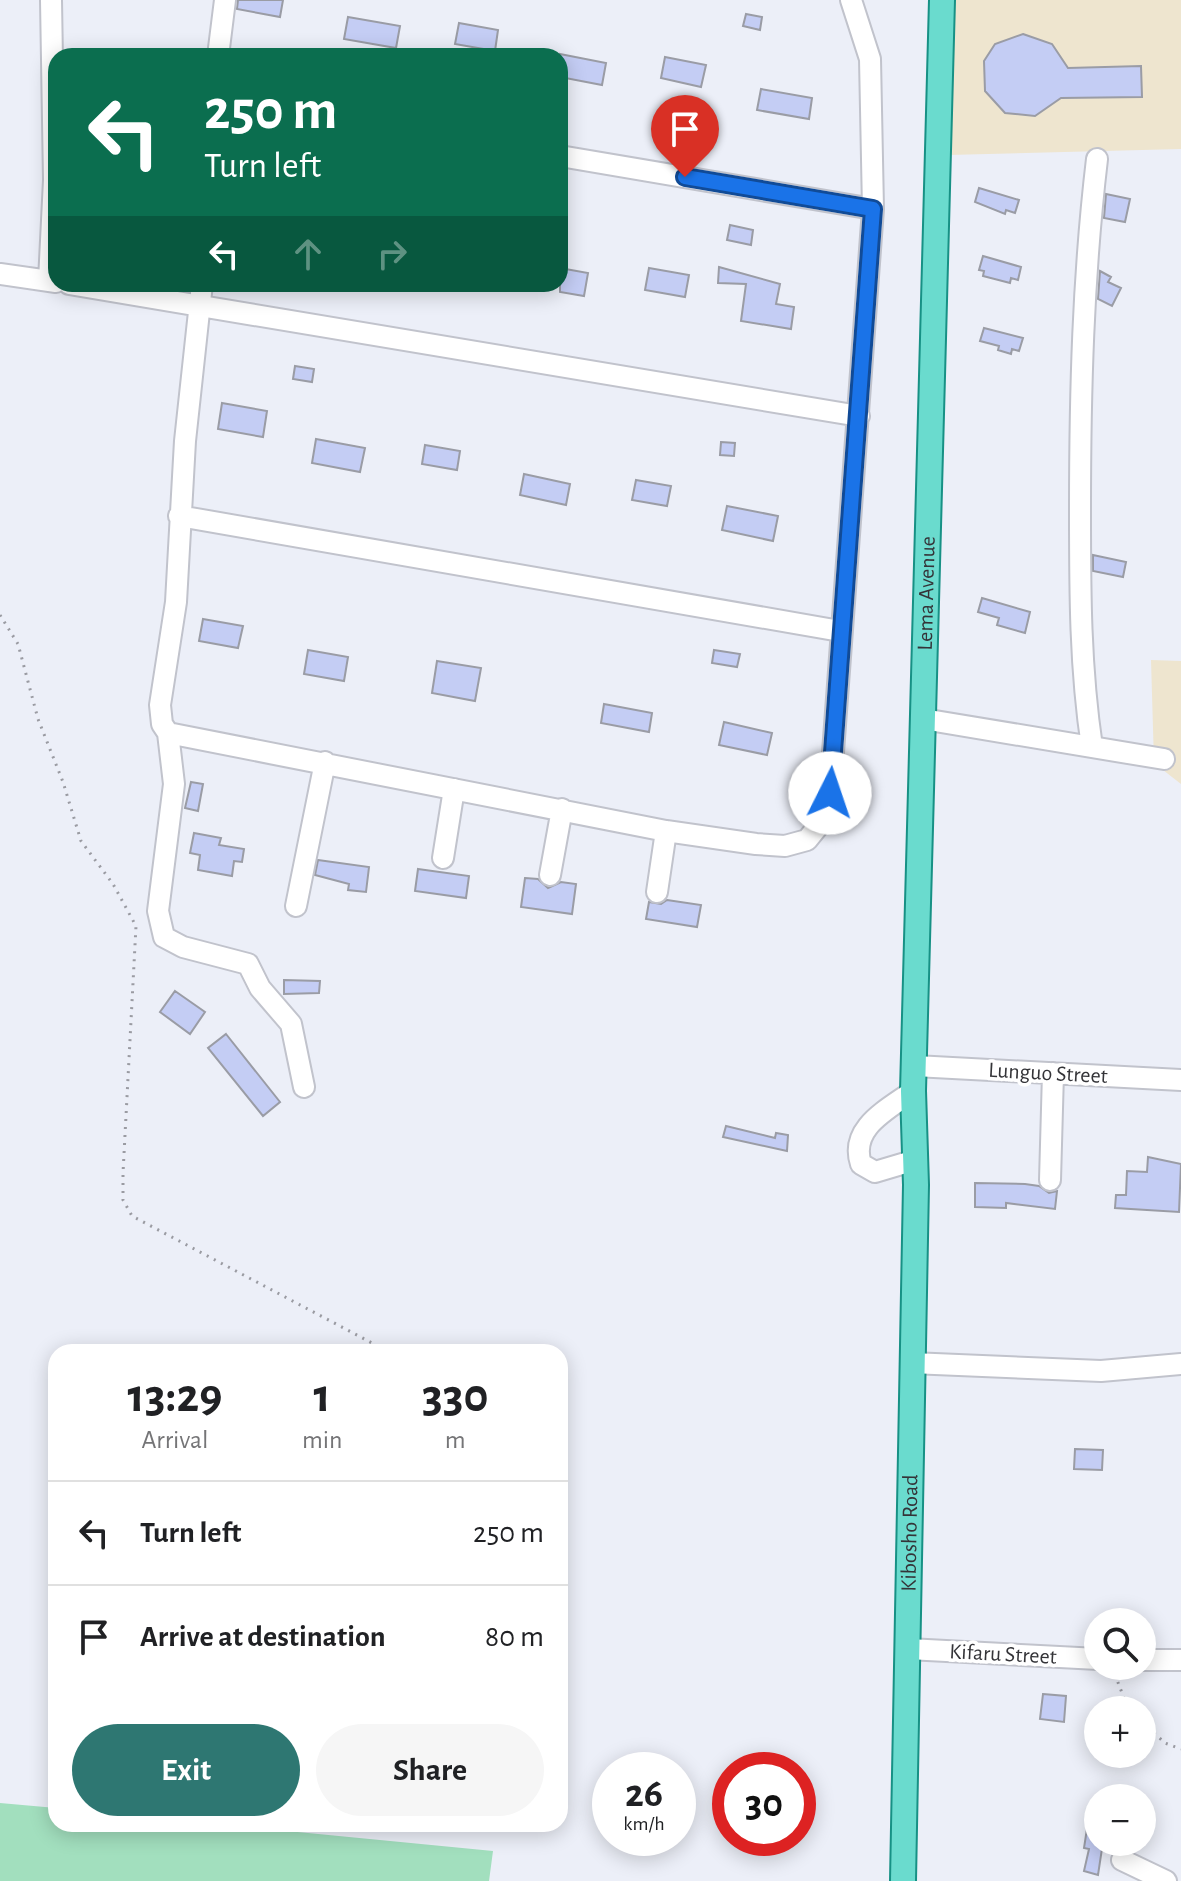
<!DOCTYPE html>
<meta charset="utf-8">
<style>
:root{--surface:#fff;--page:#f6f6f6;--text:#202124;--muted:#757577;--line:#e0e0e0;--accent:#2e7772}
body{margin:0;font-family:"Alegreya Sans",sans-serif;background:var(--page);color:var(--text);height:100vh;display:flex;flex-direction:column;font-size:30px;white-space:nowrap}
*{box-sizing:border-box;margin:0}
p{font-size:26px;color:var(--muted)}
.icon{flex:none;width:44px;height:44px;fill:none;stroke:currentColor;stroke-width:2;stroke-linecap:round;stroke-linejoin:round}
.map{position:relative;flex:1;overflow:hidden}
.details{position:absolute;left:48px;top:1344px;width:520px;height:488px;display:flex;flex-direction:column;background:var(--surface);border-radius:24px;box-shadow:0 4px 20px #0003}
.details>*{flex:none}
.top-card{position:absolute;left:48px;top:48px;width:520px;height:244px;border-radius:24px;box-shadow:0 4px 20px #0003;background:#0b6e4f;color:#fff;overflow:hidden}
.fabs{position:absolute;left:1084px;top:1608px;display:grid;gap:16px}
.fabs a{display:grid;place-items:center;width:72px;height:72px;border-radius:50%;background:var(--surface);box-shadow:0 4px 20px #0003;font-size:40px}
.speed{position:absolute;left:592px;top:1752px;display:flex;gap:16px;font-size:40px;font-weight:700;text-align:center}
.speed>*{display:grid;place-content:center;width:104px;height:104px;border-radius:50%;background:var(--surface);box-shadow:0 4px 20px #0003;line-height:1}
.speed small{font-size:20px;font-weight:400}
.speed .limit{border:12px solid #d22;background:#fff;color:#111}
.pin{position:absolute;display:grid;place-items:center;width:68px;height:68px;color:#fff;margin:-82px -34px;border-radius:50% 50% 50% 0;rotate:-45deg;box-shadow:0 0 8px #0007}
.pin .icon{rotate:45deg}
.me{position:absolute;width:88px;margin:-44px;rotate:4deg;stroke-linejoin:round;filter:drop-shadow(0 0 6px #0008)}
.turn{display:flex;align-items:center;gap:28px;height:168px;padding:0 24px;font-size:36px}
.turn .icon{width:104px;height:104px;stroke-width:2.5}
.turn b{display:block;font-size:56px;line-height:68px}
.lanes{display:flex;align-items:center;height:76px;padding:0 24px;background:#0003;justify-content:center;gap:40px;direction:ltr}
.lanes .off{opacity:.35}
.eta{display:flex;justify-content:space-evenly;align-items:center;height:136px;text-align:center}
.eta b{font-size:48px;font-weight:700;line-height:56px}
.primary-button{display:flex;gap:16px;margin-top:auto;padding:16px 24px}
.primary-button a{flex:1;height:92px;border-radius:48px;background:var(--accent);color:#fff;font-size:32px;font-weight:700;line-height:92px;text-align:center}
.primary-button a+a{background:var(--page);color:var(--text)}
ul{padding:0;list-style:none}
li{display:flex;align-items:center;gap:24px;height:104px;padding:0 24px;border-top:2px solid var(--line)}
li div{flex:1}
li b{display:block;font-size:30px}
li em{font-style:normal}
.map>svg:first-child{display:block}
.education{fill:#eee5cf}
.green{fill:#a2dfbe}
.building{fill:#c4cdf4;stroke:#9a9ca5;stroke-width:2}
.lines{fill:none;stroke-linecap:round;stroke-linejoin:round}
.minor-casing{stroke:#c1c3cc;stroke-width:24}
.major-casing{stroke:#179185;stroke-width:28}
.path{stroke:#9a9ba2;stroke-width:3;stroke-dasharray:2 6;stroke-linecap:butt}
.minor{stroke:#fff;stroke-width:20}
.major{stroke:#6adbce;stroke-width:24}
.route-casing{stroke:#114b97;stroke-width:20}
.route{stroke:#1a73e8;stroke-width:14}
.labels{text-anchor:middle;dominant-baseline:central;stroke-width:7;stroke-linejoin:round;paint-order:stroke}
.street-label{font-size:22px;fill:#343438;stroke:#fff}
</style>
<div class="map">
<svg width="1181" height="1881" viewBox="0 0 1181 1881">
<rect width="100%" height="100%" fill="#eceff8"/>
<!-- education -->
<path class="education" d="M951,0H1181V149L948,155Z
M1151,660L1181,661V784L1154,763Z"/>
<!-- green -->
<path class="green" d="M0,1803L56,1808V1824H216L493,1851L489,1881H0Z"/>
<!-- building -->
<path class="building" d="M238,0H283L280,17L237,9Z
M746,14L762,17L760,30L743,26Z
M348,17L400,26L396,48L344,39Z
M459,23L498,30L495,51L455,44Z
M1023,34L1052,44L1068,68L1141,66L1142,97L1061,98L1035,116L1005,113L985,91L984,61L995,44Z
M560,54L606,63L602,85L560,77Z
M665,57L706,65L701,87L661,78Z
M761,89L812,98L809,119L757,110Z
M979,188L1019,200L1015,213L1006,210L1005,214L975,202Z
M1106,194L1130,199L1125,222L1104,218Z
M730,225L753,230L751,245L727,240Z
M983,256L1021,267L1018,280L1011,278L1010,283L983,276L984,271L979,270Z
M719,267L780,284L776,304L794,307L791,329L741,321L746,284L718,283Z
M560,268L588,273L584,296L560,292Z
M649,268L689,275L685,297L645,290Z
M1100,271L1111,277L1108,282L1121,288L1112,306L1098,299Z
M984,328L1023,338L1019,351L1012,349L1011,354L998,350L999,346L980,341Z
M295,366L314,369L312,382L293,379Z
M222,403L267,411L263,437L218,429Z
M316,439L365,448L360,472L312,463Z
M721,442L735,443L734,456L720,455Z
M425,445L460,451L457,470L422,464Z
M524,474L570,484L566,505L520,495Z
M636,480L671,486L667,506L632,500Z
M727,506L778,516L773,541L722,530Z
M1093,555L1126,562L1123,577L1093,571Z
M982,598L1030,612L1025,633L997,625L999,618L978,612Z
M203,619L243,626L238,648L199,641Z
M308,650L348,657L344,681L304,674Z
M714,650L740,654L737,667L712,663Z
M437,661L481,668L475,701L432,693Z
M604,704L652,713L649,732L601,723Z
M724,722L772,733L767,755L719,745Z
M191,782L203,784L198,811L185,808Z
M194,833L221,838L219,845L244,849L242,862L234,861L232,876L198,870L200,855L190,853Z
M318,860L369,867L366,892L348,890L349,884L315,875Z
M418,869L469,876L466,898L415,891Z
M525,878L538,879L548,888L561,882L576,884L572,914L521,907Z
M667,900L701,905L697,927L646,919L649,902L661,904Z
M284,980L320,981L319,993L284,994Z
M175,991L205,1012L190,1034L160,1012Z
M226,1034L280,1102L263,1116L208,1048Z
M726,1126L775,1138L776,1133L788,1135L787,1151L723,1137Z
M1148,1157L1181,1164L1179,1212L1115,1208L1116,1195H1126L1127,1171L1147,1172Z
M975,1183L1025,1184L1039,1186L1049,1193L1057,1191L1055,1209L1006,1203V1208L975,1207Z
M1075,1449L1103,1450L1102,1470L1074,1469Z
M1043,1694L1066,1696L1064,1722L1040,1719Z
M1091,1803L1098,1804V1842H1103L1098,1875L1084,1871L1089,1849L1084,1848Z"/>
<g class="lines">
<defs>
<path id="minor" d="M218,56L225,0
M560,156L873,209
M0,274L56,282
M49,281L54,180L51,0
M69,284L859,416
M202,284L185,441L176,602L160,705L162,724L168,733L666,831L756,844L785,846L807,840L824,819L830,793L873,209L870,59L851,0
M179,516L840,631
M923,719L1164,759
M168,733L174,784L158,911L164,937L183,947L248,964L260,988L291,1024L304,1087
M1092,747C1080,668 1080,590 1080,511C1080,392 1083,277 1097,159
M443,858L454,789
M550,875L562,809
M657,892L666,831
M296,906L325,762
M915,1066L1181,1080
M912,1161L875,1172L861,1164C849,1128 887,1110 913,1091
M1050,1180L1053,1073
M911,1363L1101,1371L1181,1364
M908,1649L1098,1659
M1142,1660H1181
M1122,1860L1166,1881"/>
<g id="major">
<path id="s1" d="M903,1881L916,1185L913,1091L942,0"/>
</g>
</defs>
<!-- minor casing -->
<use href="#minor" class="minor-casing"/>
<!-- major casing -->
<use href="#major" class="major-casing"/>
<!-- path -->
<path class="path" d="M0,615L18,644L38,719L63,782L81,841L113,884L136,926L123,1173V1200L132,1216L389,1352
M1112,1667L1124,1698L1133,1710
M1142,1722L1165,1743L1181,1749"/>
<!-- minor -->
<use href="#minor" class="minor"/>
<!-- major -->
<use href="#major" class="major"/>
</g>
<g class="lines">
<defs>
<path id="route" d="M685,177L873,209L830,793"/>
</defs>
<!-- route casing -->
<use href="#route" class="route-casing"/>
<!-- route -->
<use href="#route" class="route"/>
</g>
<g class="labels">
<!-- street labels -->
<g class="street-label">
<text stroke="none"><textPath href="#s1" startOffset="1288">Lema Avenue</textPath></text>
<text transform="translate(1048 1073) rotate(3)">Lunguo Street</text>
<text stroke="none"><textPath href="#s1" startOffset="348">Kibosho Road</textPath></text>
<text transform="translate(1003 1654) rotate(3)">Kifaru Street</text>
</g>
</g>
</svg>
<div class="fabs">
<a><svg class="icon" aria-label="search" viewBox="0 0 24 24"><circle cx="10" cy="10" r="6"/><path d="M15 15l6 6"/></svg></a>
<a>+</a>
<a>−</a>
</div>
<div class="speed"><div>26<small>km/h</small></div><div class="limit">30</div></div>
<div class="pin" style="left:685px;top:177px;background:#d93025"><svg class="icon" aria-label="arrive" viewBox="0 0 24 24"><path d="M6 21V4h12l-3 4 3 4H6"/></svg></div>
<svg class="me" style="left:830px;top:793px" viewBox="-20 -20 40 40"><circle r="19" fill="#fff"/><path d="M0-13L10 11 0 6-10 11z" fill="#1a73e8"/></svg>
<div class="top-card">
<div class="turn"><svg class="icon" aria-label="left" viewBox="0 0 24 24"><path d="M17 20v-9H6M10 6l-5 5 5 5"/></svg><div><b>250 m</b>Turn left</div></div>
<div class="lanes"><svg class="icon" aria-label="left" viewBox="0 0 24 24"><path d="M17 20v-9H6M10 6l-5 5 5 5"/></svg><svg class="icon off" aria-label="ahead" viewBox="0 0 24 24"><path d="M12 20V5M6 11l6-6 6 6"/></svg><svg class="icon off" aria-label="right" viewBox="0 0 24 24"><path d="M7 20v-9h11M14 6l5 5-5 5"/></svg></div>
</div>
<section class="details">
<div class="eta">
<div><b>13:29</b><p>Arrival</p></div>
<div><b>1</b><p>min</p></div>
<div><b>330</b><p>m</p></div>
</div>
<ul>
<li><svg class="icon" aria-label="left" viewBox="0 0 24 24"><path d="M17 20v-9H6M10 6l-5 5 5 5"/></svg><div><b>Turn left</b></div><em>250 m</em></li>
<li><svg class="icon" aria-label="arrive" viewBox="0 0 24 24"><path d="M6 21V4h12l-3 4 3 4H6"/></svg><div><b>Arrive at destination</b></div><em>80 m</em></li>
</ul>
<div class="primary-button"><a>Exit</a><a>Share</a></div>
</section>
</div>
